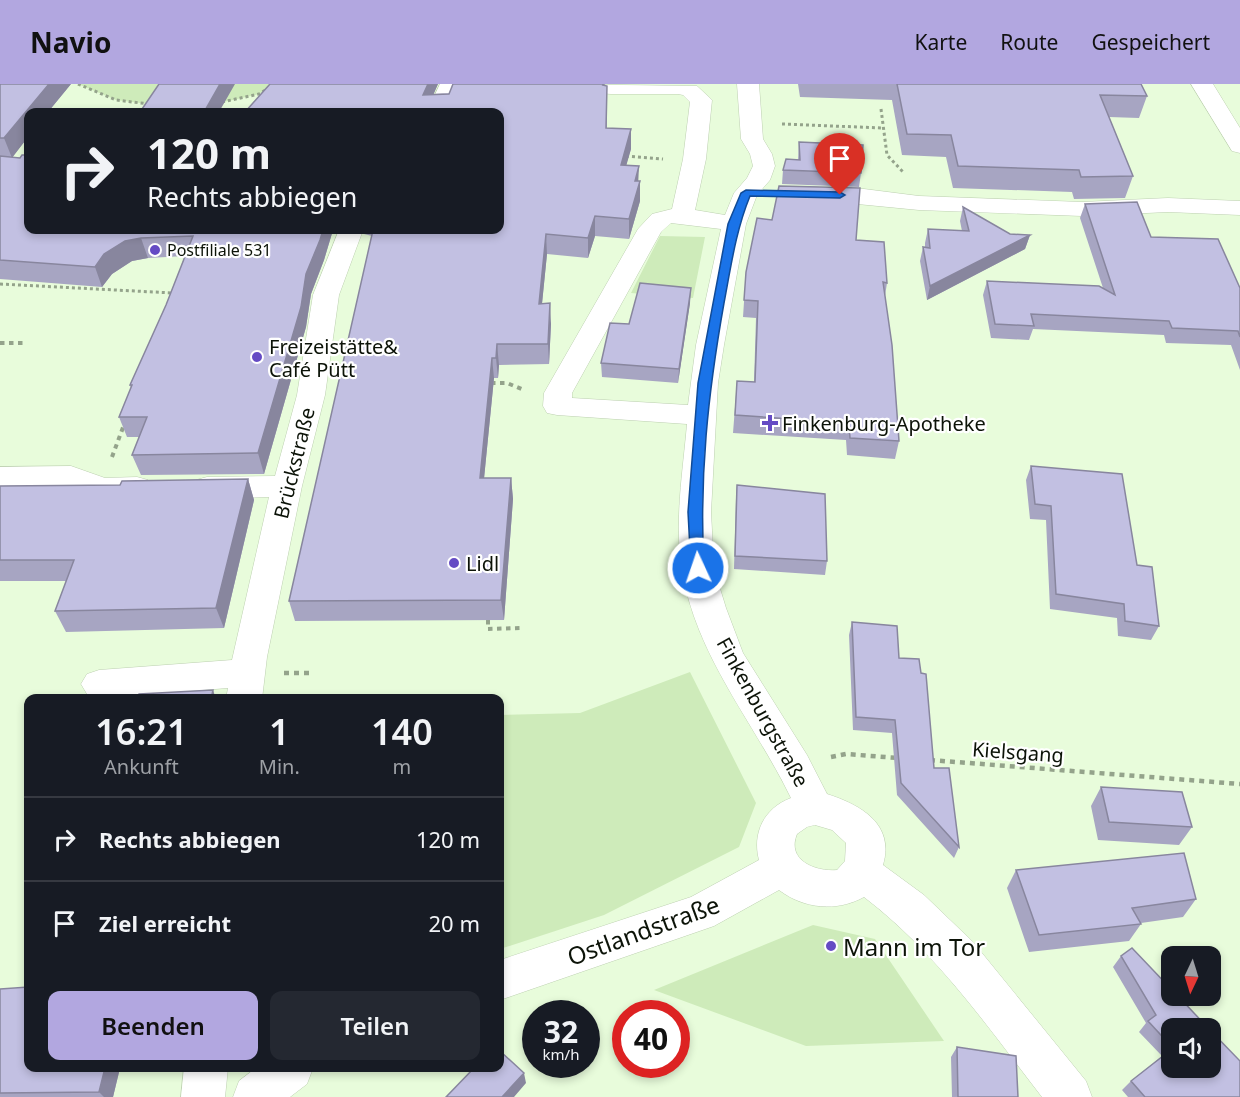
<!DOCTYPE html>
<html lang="de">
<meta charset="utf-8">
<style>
:root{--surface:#171b24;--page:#242831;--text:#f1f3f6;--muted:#9ea1a6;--line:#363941;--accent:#b2a7e0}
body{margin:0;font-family:"Noto Sans",sans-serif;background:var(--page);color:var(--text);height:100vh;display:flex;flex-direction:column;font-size:22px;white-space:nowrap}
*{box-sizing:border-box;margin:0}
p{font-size:20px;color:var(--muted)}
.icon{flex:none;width:33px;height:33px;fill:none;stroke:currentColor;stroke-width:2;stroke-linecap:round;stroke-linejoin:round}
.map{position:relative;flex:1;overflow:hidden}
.details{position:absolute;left:24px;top:610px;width:480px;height:378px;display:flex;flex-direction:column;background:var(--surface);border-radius:12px;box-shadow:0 3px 9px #0003}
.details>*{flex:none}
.banner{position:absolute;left:24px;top:24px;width:480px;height:126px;border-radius:12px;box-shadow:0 3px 9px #0003;background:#171b24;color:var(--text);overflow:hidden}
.needle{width:39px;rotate:184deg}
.controls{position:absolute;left:1161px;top:862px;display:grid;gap:12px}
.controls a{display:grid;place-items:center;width:60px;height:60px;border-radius:12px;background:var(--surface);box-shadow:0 3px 9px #0003;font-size:30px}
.speed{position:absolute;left:522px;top:916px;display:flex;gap:12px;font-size:30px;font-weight:700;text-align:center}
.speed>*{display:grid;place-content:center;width:78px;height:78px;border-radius:50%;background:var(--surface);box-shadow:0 3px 9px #0003;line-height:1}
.speed small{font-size:15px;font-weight:400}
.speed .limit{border:9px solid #d22;background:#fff;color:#111}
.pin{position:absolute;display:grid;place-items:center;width:51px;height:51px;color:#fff;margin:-62px -26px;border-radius:50% 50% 50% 0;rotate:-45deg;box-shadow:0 0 6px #0007}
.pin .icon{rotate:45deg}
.me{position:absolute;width:66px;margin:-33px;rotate:357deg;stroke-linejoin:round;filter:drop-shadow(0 0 4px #0008)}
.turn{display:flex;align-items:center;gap:21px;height:126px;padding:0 24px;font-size:27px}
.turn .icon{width:78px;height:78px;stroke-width:2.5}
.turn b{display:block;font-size:42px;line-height:51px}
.eta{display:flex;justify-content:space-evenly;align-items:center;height:102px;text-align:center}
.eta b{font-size:36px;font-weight:600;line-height:42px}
.primary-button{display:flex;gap:12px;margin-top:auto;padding:12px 24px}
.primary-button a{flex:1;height:69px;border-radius:12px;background:var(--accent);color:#111;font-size:24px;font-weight:600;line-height:69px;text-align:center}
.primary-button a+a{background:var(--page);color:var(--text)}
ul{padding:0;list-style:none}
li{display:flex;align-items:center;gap:18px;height:84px;padding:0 24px;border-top:2px solid var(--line)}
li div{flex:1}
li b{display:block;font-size:22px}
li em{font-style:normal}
header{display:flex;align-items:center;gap:36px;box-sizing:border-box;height:84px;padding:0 30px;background:var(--accent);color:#111}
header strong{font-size:28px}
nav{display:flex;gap:33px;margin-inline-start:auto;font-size:21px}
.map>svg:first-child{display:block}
.green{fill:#ceebba}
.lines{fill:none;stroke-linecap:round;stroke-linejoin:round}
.minor-casing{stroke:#bdd0b1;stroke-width:1}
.path-far2{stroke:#94a38b;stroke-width:3;stroke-dasharray:3 3;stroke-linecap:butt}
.path-far1{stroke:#94a38b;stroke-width:4;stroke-dasharray:4.5 4.5;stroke-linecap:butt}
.path{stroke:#94a38b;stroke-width:4.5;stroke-dasharray:5 5;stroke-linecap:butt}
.minor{fill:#fff;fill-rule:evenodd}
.wall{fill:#a7a5c2}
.shaded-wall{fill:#88869e}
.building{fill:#c2c0e2;stroke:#88869e;stroke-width:1.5}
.route{fill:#1a73e8;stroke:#114b97;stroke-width:1.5}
.poi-dot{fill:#654bc4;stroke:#fff;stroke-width:2}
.labels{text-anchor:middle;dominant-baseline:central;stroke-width:4.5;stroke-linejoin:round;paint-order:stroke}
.far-poi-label{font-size:16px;fill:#0c1308;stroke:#fff;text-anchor:start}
.poi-label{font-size:20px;fill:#0c1308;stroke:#fff;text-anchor:start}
.street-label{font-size:20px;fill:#0c1308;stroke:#fff}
.near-street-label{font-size:24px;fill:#0c1308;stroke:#fff}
.near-poi-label{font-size:24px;fill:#0c1308;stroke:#fff;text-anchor:start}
</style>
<header>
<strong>Navio</strong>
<nav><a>Karte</a><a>Route</a><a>Gespeichert</a></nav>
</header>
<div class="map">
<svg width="1240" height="1013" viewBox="0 0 1240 1013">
<rect width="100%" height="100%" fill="#e8fcdb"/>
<!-- green -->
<path class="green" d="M78,0H275L259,10L224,18L156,21L116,16Z
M660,152L705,153L693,214L631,209Z
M690,588L756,719L739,763L604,831L500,865V631L580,629Z
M813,841L875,855L944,957L806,962L654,906Z"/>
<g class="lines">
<defs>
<path id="minor" d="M440,0H462L449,28H427Z
M548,0L697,2L712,16L706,75L695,126L725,131L734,109L747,94L753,82L750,70L741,55L737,0H759L763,55L772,70L775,82L770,96L757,111L746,140L724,261L718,299L711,428L714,485L726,524L743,569L807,671L827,710C861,721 895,740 883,781L924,811L973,858L1086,997L1092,1013H1042C987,942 936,868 864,813C837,828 804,825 779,806L714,842L500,916V876L691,813L759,776C752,749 764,724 791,714C754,638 695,571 682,485C674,438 683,387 687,340L557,331L547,329L543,322L544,309L638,145L652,130L672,125L683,75L690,18L683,11L678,10H611L559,6L552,4ZM671,139L721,145L696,261L688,321L572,314V309L661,148ZM815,741L832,746L846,759L845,777L837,786C815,788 786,776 797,750L807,743Z
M1191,0H1213L1240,44V69L1232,67Z
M814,103L864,105L919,112L1082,118L1168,114L1240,117V131L1168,128L1082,132L919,126L806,115L802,110L806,105Z
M339,146H363L339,211L325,311L302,402L267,573L262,615H226L228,604L99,614L87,610L81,600L87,590L99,586L232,576L269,413L207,415L196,412L192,404L196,396L207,393L275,392L297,311L313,211Z
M71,382L105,394L137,393L148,396L152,404L148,412L137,415L103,416L68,404L0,405V383Z
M184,984H228L225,1013H181Z
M256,984H313L307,1000L290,1013H233L239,997Z"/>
</defs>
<!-- minor casing -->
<use href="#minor" class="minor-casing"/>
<!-- path-far2 -->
<path class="path-far2" d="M78,0L116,16L149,20
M222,18L259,10L275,0
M881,25L887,71L904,89
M782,40L883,44
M626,72L663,75
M0,200L173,209"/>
<!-- path-far1 -->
<path class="path-far1" d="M0,259H24
M491,299H507L524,306
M112,373L125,338
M488,536V545L520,544"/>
<!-- path -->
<path class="path" d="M284,589H310
M831,673L846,670L898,674
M930,676L1240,700"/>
<!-- minor -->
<use href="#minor" class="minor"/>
</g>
<!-- wall -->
<path class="wall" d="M0,0H71L48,28H28V53L12,73L28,146H333L324,176L311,210L306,243L264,390L141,391L132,371L139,353H127L119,333L131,304L130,301L166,221L185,172L148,174L132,177L112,190L102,203L0,195Z
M270,0H438L433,10L607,2V44L631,45V65L626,81L638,97L640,117L629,155L595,152L588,174L547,170L542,219L551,240L549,280L499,281L498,294H494L484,394H511L513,415L504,536L295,537L289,517L372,152L364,150L363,146H500Z
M798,0H1141L1147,12L1139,34L1109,33L1133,92L1125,114L1074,115L1072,108L953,104L946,73L902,71L892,16L800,13Z
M799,58L861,89L859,103L782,100L783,86L798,76Z
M1085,120L1151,153L1240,204V286L1231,261L1166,259L1164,251L1033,245L1029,256L991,254L983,211L987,197L1103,204L1080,134Z
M963,123L1010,150L1030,151L1025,165L927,216L920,177L923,163H925V159L928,145L962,147L960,137Z
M856,156L887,199L885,212L899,357L895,375L847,371L846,356L733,349L737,297L754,298L756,234L743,233L746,188Z
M690,219L678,299L602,293L601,279L629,240Z
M1031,382L1137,481L1159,542L1151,556L1118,552L1117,534L1050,525L1046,436L1030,435L1026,396Z
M248,395L254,416L224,544L66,548L55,527L66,497H0V402L120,401Z
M737,401L827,477L825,491L734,485L736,414Z
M852,538L899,574L959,763L954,774L897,711L892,649L853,646L849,551Z
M1101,703L1192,743L1179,761L1098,756L1091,722Z
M1016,786L1196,815L1183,833L1141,839V840L1129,857L1029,868L1007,804Z
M1121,872L1172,945V984L1240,1013H1128L1122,1006L1131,997L1162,972L1139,948L1146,939L1113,883Z
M0,905L120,984L113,1013H0Z
M957,963L1018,1013H952L951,973Z"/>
<!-- shaded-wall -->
<path class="shaded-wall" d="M49,0H71L48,28H28V53L12,74L4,54Z
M220,0H235L219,28H204Z
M428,0H438L426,28L423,11Z
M631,45V65L621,100V81Z
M639,82L638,103L640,97V117L629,155V135L635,97Z
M595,132V152L588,174V154Z
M323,146H333L324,176L311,210L306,243L264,390L258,369L306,190Z
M546,150L547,170L540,240L539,220Z
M1030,151L1025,165L927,216L930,202Z
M141,154L148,174L132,177L112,190L102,203L95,183L104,170L125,157Z
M691,204L690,219L678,299L679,285Z
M550,219L551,240L549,280L548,260Z
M497,260L499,281L498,294L496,274Z
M492,274L494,294L482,415L480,394Z
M511,394L513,415L504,536L501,516Z
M248,395L254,416L224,544L216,524Z
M213,606L216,615H211Z
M105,984H120L113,1013H104L99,1008Z
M524,989L526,999L514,1013H502Z"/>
<!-- building -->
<path class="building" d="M0,0H49L4,54H0Z
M159,0H220L204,28H140Z
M270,0H428L423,11L449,10L453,0H604L603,1L607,2L606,44L631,45L621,81L639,82L635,97H640L629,135L595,132L588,154L546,150L539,220L550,219L548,260H497L496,274H492L480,394H511L501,516L289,517L373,146H500V28H245Z
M897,0H1141L1147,12L1100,11L1133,92L1081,93L1079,86L958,82L951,51L907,50Z
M799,58L863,61L861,89L783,86L786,75L800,76Z
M22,71H28V146H323L320,156L306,190L301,223L258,369L132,371L147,333H119L132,301H130L166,221L193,152L141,154L125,157L104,170L95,183L0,176V72L20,74Z
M779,102L860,104L856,156L884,158L887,199L883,198L892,261L899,357L850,354L849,339L735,331L737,297L755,298L758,217L744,216L746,188L757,134L772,136Z
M1137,118L1151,153L1218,155L1240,204V253L1238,247L1172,244L1169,237L1031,230L1034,242L995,240L987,197L1099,202L1115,211L1085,120Z
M963,123L1010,150L1030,151L930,202L923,163L930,164L928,145L969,147Z
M640,199L691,204L679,285L601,279L610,239L629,240Z
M1031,382L1122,390L1137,481L1152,483L1159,542L1125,537L1124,520L1056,510L1051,422L1035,420Z
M248,395L216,524L55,527L74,476H0V402L120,401L122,397Z
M737,401L825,410L827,477L735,472Z
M852,538L897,542L899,574L919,575L921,589L926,590L934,684H949L959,763L901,699L895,636L856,633Z
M213,606L211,615H137L139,610Z
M1101,703L1182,708L1192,743L1109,738Z
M1184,769L1196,815L1132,824L1141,840L1039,851L1016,786Z
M1132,864L1172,906V912H1178L1209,945H1172V963L1148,937L1156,931L1121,872Z
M28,903V984H105L99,1008L0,1009V905Z
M1210,946L1240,977V1013H1145L1131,997L1172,965V984H1210Z
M957,963L1016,972L1018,1013H958Z
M500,967L524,989L502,1013H446L474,984H500Z"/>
<!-- route -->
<path class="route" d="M746,106L840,108L845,111L840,114L750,112C736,146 731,182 724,219C708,309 699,393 704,484L698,489L691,484L688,428L698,299L728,140L741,109Z"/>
<!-- markers -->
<g class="poi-dot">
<circle cx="155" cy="166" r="6"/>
<circle cx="257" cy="273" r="6"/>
<path d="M767 330h6v6h6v6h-6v6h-6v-6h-6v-6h6z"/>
<circle cx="454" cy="479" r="6"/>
<circle cx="831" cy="862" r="6"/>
</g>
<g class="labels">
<!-- far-poi labels -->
<g class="far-poi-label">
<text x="167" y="166">Postfiliale 531</text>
</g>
<!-- poi labels -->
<g class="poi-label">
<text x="269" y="262">Freizeistätte&amp;<tspan x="269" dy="23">Café Pütt</tspan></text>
<text x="782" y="339">Finkenburg-Apotheke</text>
<text x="466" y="479">Lidl</text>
</g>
<!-- street labels -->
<g class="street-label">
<text transform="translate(294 379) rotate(-76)">Brückstraße</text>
<text transform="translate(763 628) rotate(61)">Finkenburgstraße</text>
<text transform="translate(1018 668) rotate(4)">Kielsgang</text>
</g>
<!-- near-street labels -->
<g class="near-street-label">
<text transform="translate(643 846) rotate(-20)">Ostlandstraße</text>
</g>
<!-- near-poi labels -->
<g class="near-poi-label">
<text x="843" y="862">Mann im Tor</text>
</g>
</g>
</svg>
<div class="controls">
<a><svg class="needle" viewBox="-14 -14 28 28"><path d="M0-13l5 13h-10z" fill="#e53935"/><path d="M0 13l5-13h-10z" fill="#9ea1a6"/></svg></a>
<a><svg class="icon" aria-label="sound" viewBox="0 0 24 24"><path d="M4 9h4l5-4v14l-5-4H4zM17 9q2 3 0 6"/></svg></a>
</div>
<div class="speed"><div>32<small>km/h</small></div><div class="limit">40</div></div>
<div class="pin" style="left:840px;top:111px;background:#d93025"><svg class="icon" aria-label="arrive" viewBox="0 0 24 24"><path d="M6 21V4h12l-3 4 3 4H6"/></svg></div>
<svg class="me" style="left:698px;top:484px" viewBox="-20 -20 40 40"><circle r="17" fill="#1a73e8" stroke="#fff" stroke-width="3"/><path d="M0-11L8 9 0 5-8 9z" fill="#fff"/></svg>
<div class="banner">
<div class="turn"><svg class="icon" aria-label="right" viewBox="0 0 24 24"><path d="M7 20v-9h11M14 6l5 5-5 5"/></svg><div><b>120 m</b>Rechts abbiegen</div></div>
</div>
<section class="details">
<div class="eta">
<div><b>16:21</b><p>Ankunft</p></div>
<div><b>1</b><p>Min.</p></div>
<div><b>140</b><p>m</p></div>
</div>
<ul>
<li><svg class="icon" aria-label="right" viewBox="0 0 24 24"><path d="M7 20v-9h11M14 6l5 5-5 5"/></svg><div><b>Rechts abbiegen</b></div><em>120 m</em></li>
<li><svg class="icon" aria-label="arrive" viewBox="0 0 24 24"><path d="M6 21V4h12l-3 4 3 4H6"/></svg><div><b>Ziel erreicht</b></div><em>20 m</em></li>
</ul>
<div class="primary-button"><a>Beenden</a><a>Teilen</a></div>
</section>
</div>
